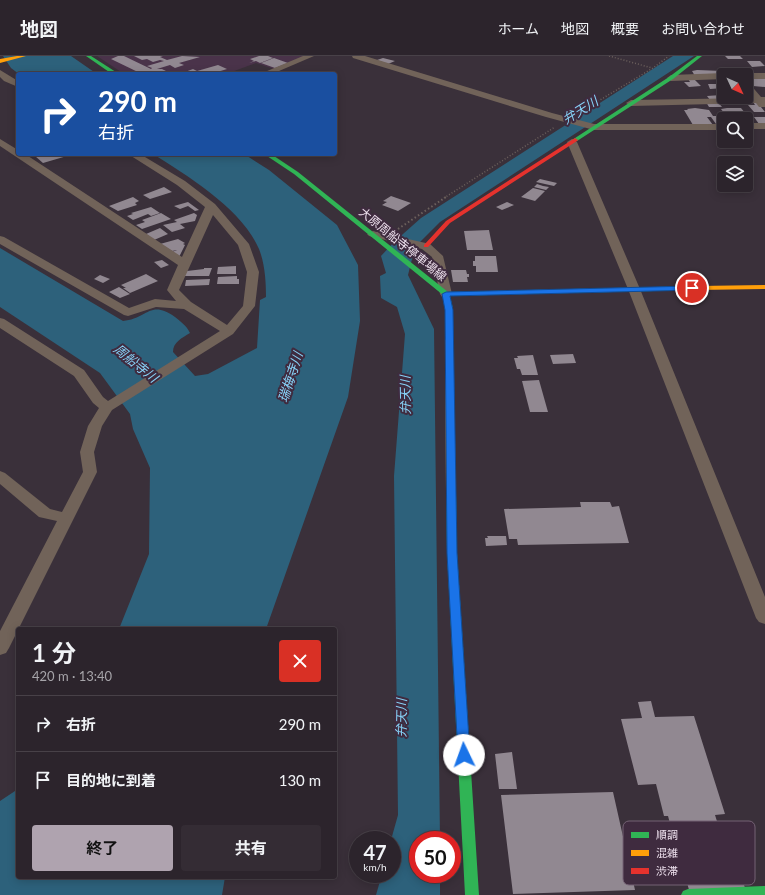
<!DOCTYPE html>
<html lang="ja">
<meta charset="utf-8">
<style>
:root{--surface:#2c242c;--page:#342c34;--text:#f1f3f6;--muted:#a6a4a9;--line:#484148;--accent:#afa3af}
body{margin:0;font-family:Lato,"Noto Sans JP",sans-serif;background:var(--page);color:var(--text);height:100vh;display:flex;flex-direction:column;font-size:15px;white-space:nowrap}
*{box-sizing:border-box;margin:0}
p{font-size:13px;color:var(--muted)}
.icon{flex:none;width:22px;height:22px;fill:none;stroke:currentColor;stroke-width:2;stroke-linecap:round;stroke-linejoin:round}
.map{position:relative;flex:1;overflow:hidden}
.details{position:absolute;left:16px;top:571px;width:321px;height:252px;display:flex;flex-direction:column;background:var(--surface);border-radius:4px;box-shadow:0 2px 10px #0003,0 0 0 1px var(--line)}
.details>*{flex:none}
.banner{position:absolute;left:16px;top:16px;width:321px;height:84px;border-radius:4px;box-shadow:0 2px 10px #0003,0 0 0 1px var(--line);background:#1a4fa0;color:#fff;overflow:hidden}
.needle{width:26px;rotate:134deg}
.fabs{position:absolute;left:717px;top:12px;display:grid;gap:8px}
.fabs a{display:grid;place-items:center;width:36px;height:36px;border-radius:4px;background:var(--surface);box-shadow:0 2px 10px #0003,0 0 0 1px var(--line);font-size:20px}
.speed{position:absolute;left:349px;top:775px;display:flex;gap:8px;font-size:20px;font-weight:700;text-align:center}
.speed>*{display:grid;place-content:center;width:52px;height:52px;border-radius:50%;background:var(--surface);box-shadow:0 2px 10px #0003,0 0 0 1px var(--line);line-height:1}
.speed small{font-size:10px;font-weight:400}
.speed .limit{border:6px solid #d22;background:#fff;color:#111}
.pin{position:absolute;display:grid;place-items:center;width:34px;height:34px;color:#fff;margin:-17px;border:2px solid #fff;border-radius:50%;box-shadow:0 1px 4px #0007}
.me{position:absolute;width:44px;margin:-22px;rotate:357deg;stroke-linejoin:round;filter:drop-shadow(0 0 3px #0008)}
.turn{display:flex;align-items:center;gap:14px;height:84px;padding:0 16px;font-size:18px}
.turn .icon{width:52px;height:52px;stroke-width:2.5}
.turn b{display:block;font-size:28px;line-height:34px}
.round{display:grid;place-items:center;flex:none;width:42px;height:42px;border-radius:4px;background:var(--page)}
.overview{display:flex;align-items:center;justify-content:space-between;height:68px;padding:0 16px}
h1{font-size:24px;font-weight:700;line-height:30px}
.action{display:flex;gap:8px;margin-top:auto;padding:8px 16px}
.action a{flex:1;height:46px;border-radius:4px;background:var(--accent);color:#111;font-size:16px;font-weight:700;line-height:46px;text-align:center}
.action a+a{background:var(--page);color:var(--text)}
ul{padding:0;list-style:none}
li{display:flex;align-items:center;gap:12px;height:56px;padding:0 16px;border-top:1px solid var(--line)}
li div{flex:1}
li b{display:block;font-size:15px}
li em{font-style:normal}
header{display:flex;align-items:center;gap:24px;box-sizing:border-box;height:56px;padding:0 20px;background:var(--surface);border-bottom:1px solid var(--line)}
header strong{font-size:19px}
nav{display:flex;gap:22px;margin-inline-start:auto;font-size:14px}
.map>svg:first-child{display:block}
.built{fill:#4a334a}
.water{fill:#2d617b}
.building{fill:#918891}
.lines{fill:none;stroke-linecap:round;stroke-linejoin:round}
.path-far1{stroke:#6c615d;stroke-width:1.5;stroke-dasharray:1 2;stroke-linecap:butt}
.path{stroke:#6c615d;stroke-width:2;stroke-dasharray:1.5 2.5;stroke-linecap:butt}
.street{fill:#716359;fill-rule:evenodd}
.fast{fill:#30b455;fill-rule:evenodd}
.slow{fill:#ff9f0a;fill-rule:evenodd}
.jam{fill:#e5322d;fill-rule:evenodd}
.route{fill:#1a73e8;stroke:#114b97}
.labels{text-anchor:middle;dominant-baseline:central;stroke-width:4;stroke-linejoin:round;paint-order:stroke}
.street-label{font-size:12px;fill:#eee1ee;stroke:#3f2b3f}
.water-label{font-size:13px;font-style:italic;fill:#87d3f8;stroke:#3f2b3f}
.key{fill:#3f2b3f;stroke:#746274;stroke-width:1}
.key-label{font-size:11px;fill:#eee1ee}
</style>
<header>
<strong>地図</strong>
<nav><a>ホーム</a><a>地図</a><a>概要</a><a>お問い合わせ</a></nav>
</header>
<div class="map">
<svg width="765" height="839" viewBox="0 0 765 839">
<rect width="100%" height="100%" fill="#3a303a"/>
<!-- built -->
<path class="built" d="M97,0H307L274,13L256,7L226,18H124Z"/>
<!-- water -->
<path class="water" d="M3,0H71L97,18H19L11,12Z
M673,0H694L440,166L415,191L408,219L434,273L440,784H418V818H440V839H376L382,818H392L391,784L398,759L394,420L405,278L397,251L381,242L380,220L386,217L381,200L394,186L421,162Z
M153,98H244L269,114L337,169L358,209L360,265L348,341L266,573H119L149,498L150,412L133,373L130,358L100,317L0,251V192L123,265C147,263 150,243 175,261C181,266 186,269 190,277C182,282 173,286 173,296L195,320L208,318L257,292L260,244L266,241C266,226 265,208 259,193C242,153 188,120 153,98Z
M18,733V821H225L222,839H0V745Z"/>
<!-- building -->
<path class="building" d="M118,0H124L151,13L152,12L147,10L164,5L160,4L153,6L147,3L142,4L134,0H163L160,1L167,4L182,0L200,1L179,7L184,9L175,12L170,9L157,13H162L172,18H142L111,3Z
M259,0H268L273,2L260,7L256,5L249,7L254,5L250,3Z
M725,0H740L743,3H728Z
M274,2L288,7L275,12L261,7Z
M383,2L395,5L388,8L377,4Z
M747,5H760L765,10L752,11Z
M218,9L227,13L211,18H189L185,16L193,13L197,15Z
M746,11L751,17H742L737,12Z
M697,14L723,15L726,19L695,20L692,15Z
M752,22H765V27H754Z
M688,23H694L701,30L689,31L684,26H690Z
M718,23H724V32L710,33L708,28H722Z
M751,27H765V31L753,30Z
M721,39L724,41H738L740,44H710L707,40Z
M706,46H718L722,51H709Z
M753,46H757L765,56H754L748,49H755Z
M695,52L709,54L713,60H720L724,68H716L711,61H707L713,69H693L684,54H688L687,53Z
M727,52H741L745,57H724L721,53Z
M754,61H765V68H759Z
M44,98H64L67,100L43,107L35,100Z
M540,123L557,127L554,130L536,126Z
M537,128L543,130L549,131L546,134L534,131Z
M164,131L172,136L150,143L143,139Z
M533,132L545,135L535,145L521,141Z
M391,140L411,147L398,155L382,149L387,146L383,145Z
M133,141L139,145L135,147L137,149L118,155L109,150Z
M188,146L199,154L195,155L188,150L180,153L174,150Z
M507,146L514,149L502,154L496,151Z
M151,151L160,157L151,160L148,158L133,164L127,160L133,158L131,157Z
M161,157L171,163L142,173L136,169L145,166L142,164Z
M194,157L197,159L195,165L180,168L185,172L172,176L163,169L177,166L174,164Z
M160,172L168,178L154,184L146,178Z
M489,174L493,194H467L464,175Z
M178,183L185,187L183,188L185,189L179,201L172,196L177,194L172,195L160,188Z
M475,200H496L498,216H476V210H473V205H475Z
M162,204L169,209L161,212L154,206Z
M236,210V218H217L218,211Z
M204,212H212L209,220H184L187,215L204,213Z
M451,214H466L467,218H469V221H467L468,226H453Z
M146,218L158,225L130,237L123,232H126L121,229Z
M100,219L110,223L103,227L94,223Z
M237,220V223H239V228H217L218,221Z
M210,223L209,229L185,230L186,224Z
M119,231L130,238L120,242L109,236Z
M573,298L576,307L553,308L550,299Z
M533,299L538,319H522L520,313H517L514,302H518L517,300Z
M539,324L548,356H530L522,325Z
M580,446H610L612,451L619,450L629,487L518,489L517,483H509L504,453L581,451Z
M487,480H506L507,489L486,490L485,482H488Z
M651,645L655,661L694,660L725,758L715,759L722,781H729L745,832L689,834L685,819L691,818L685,797H678L668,760H664L656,728L638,729L621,663L642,662L638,646Z
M512,696L517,733H499L495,698Z
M613,736L635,834L513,838L501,739Z"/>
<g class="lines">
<!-- path-far1 -->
<path class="path-far1" d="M609,0L652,12
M580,56L653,12L669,0
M444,142L555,71"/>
<!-- path -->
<path class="path" d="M398,173L446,141"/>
<!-- street -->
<path class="street" d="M303,0H314L272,18H260Z
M352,0H365L552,57L594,68H724V74H594L546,61L353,2Z
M0,14L18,25V31L4,25L0,21Z
M724,17L728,19H724V23L671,25L667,22L671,19Z
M746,17H765V23H746V19H742Z
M746,26L749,27L761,41H765V51H759L756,47L631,50L626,47L631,44L751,42L746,35Z
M746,67H765V73H746Z
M0,83L18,94V98H25L182,201L205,151L177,129L128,98H140L185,125L215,148L249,188L259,216L255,250L233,278L112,354L102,370L94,396L97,416L9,592L6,597L0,599V575L57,465L39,461L0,428V415L5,417L50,453L62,456L83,416L80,396L88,370L99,352L93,347L74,320L0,272V262L4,263L84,314L103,341L108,345L220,275L184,253L156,251L128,260L124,259L0,188V180L4,181L129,252L155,243L176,245L167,234L178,209L0,90ZM213,159L238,189L247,216L243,250L227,269L191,246L179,234Z
M572,83L577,86L640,233L765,541V568L759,566L756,562L628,233L567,86Z
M373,175L430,188L443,200L452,238L450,241H442L440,238L432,201L422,193L369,180L367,178Z"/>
<!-- fast -->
<path class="fast" d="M86,0H91L119,18H112Z
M697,0H702L673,23L577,85L572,84L669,21Z
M264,98H271L298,116L448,236L698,230L702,232L698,234L450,240L453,253V285L452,287H446L445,253L443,239L294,118Z
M451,433L456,436L457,497L479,839H465L447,497L446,436Z
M765,830V839H681L683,835L688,833Z"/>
<!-- slow -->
<path class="slow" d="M17,0H26L0,7V3Z
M765,229V233L698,234L694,232L698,230Z
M446,283H452L453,285L456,436L451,439L446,436L445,285Z"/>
<!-- jam -->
<path class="jam" d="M575,82L578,84L577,85L450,167L428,191H424V189L446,165Z"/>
</g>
<!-- route -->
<path class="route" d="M692,230L695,231V234L450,240L453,254L457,497L470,699L468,702L464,704L459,702L458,699L447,497L445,254L442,238L446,236Z"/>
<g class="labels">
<!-- street labels -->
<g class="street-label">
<text transform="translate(403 188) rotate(39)">大原周船寺停車場線</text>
</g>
<!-- water labels -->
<g class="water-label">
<text transform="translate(580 54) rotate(-32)">弁天川</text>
<text transform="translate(136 307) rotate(39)">周船寺川</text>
<text transform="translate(290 321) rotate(-72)">瑞梅寺川</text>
<text transform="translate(405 339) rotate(-91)">弁天川</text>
<text transform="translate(401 662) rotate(-89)">弁天川</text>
</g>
</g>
<!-- legend -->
<rect x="623" y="765" width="132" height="64" rx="6" class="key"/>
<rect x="631" y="776" width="18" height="6" fill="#30b455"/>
<rect x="631" y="794" width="18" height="6" fill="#ff9f0a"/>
<rect x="631" y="812" width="18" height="6" fill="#e5322d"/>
<g class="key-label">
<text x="656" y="783">順調</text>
<text x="656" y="801">混雑</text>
<text x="656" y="819">渋滞</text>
</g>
</svg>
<div class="fabs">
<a><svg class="needle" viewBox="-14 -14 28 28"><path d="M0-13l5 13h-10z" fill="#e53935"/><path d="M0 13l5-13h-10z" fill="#a6a4a9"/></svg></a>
<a><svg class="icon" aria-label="search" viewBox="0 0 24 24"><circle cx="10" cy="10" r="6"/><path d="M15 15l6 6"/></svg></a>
<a><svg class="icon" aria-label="layers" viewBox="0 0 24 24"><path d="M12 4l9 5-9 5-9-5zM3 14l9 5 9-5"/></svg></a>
</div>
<div class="speed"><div>47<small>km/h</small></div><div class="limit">50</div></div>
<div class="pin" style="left:692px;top:232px;background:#d93025"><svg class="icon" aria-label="arrive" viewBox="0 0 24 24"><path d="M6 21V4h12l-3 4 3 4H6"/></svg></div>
<svg class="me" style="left:464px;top:699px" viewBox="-20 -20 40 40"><circle r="19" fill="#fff"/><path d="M0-13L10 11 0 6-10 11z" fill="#1a73e8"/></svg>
<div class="banner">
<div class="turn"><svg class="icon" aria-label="right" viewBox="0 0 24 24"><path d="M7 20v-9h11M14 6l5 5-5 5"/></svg><div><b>290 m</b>右折</div></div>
</div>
<section class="details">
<div class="overview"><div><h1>1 分</h1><p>420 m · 13:40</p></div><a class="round" style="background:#d93025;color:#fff"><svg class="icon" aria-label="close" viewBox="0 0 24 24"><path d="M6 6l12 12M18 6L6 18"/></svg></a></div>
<ul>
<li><svg class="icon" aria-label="right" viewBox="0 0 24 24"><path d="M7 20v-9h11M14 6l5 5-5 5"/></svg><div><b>右折</b></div><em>290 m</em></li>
<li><svg class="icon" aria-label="arrive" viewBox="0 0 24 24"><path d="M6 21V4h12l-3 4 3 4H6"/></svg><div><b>目的地に到着</b></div><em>130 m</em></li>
</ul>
<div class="action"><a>終了</a><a>共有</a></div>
</section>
</div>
